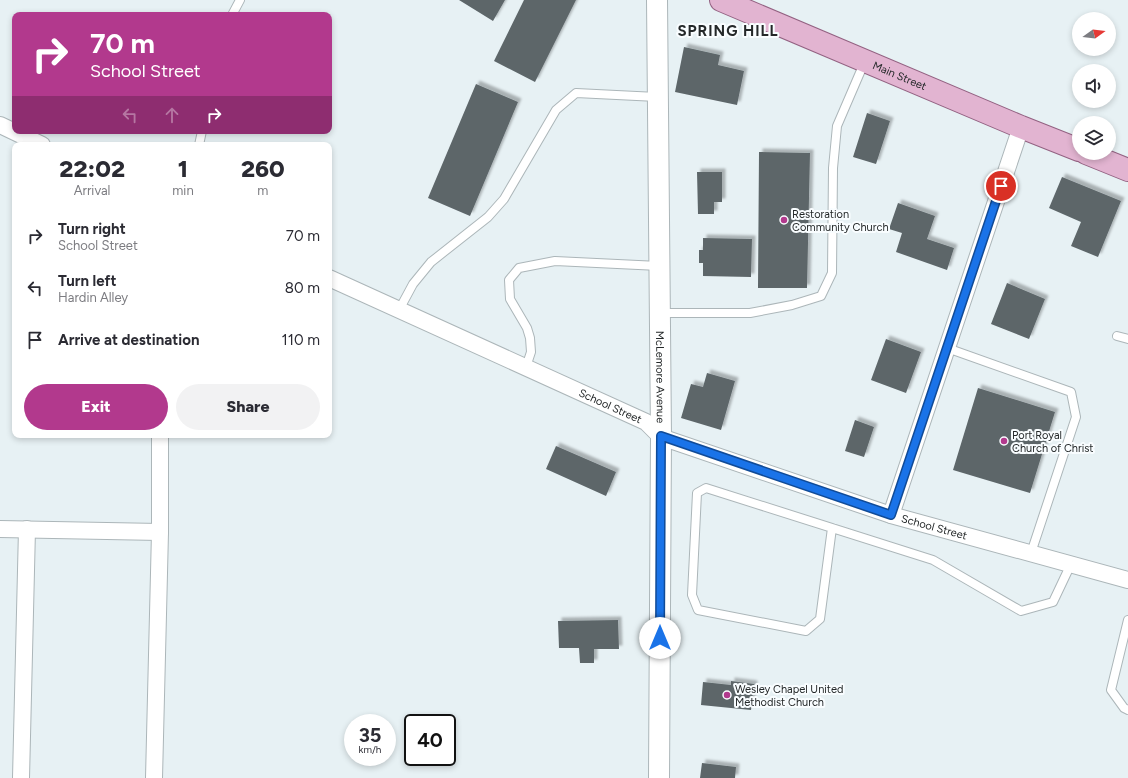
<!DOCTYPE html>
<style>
:root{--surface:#fff;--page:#f2f2f3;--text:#2b2b33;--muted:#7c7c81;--accent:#b2398d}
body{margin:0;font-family:Figtree,sans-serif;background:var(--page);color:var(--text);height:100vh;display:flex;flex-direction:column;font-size:15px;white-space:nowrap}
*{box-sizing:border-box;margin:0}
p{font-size:13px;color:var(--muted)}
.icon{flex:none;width:22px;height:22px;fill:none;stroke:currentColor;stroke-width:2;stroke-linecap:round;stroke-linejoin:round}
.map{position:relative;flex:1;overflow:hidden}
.sheet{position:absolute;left:12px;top:142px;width:320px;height:296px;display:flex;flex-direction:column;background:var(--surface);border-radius:8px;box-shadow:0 2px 6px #0003}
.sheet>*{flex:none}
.banner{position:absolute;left:12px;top:12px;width:320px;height:122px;border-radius:8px;box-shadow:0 2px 6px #0003;background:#b2398d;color:#fff;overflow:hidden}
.needle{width:26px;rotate:75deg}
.buttons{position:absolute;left:1072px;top:12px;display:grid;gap:8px}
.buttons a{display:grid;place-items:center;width:44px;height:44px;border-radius:50%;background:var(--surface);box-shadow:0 2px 6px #0003;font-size:20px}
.speed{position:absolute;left:344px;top:714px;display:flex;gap:8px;font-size:20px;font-weight:700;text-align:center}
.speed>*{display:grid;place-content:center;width:52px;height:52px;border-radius:50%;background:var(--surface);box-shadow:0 2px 6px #0003;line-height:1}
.speed small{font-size:10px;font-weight:400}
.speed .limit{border:2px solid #111;border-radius:6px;background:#fff;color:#111}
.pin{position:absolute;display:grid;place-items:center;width:34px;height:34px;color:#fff;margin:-17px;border:2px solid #fff;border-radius:50%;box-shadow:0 1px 4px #0007}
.me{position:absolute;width:44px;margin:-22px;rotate:0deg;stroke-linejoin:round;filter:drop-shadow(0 0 3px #0008)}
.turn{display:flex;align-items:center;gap:14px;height:84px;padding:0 12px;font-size:18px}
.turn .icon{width:52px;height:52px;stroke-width:2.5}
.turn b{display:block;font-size:28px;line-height:34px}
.lanes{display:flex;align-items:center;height:38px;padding:0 12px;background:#0003;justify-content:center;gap:20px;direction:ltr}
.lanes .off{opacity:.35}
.eta{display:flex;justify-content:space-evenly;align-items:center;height:68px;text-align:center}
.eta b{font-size:24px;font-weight:800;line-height:28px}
.button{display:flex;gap:8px;margin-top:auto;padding:8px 12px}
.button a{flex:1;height:46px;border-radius:24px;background:var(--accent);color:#fff;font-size:16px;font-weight:800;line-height:46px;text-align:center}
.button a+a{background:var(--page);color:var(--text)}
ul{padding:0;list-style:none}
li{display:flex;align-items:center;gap:12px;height:52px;padding:0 12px}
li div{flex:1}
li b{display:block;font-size:15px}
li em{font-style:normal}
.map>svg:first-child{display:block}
.building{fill:#5d6669;filter:url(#shadow)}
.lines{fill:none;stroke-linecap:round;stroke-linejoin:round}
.service-casing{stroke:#acb6b9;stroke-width:10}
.minor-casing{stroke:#acb6b9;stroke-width:18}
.tertiary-casing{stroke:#acb6b9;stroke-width:22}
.primary-casing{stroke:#936282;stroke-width:24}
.service{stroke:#fff;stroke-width:8}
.minor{stroke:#fff;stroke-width:16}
.tertiary{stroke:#fff;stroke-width:20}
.primary{stroke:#e2b4d1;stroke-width:22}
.route-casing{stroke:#114b97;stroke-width:10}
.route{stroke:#1a73e8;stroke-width:7}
.poi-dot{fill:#b2398d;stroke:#f9fdff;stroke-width:1.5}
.labels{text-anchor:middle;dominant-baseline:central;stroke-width:4;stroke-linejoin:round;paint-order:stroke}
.street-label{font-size:11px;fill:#242829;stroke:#f9fdff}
.poi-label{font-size:11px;fill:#242829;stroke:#f9fdff;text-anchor:start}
.district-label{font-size:15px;font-weight:bold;letter-spacing:1px;fill:#242829;stroke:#f9fdff}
</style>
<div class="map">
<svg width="1128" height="778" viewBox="0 0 1128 778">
<defs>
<filter id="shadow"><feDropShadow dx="3.5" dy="-3.5" stdDeviation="1" flood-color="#0004"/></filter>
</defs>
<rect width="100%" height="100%" fill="#e7f1f4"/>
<!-- building -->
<path class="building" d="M459,0H505L493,21Z
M524,0H576L535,82L494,61Z
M684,47L720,55L718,65L744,71L737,105L675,92Z
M476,84L518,102L470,216L428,198Z
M867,113L890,121L876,164L853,157Z
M759,152L810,153L807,288H758Z
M697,172H722V202H714V214H698Z
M1062,177L1121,201L1098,257L1071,246L1081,222L1049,208Z
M898,203L935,216L927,239L954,248L947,270L896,252L902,233L889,229Z
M703,238L752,239L751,277L703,276V263H699V250H703Z
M1007,283L1045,299L1029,339L991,324Z
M886,339L921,352L906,393L871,380Z
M707,373L735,381L721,430L681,418L691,384L703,387Z
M978,388L1055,412L1030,493L953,470Z
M855,420L874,427L864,457L845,451Z
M556,446L616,472L606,496L546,469Z
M618,620L619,649H594V663H580L579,648H559L558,621Z
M731,681L754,684L751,710L701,705L703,682L731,685Z
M702,763L736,767L735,778H700Z"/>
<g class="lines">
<defs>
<path id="service" d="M232,15L240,0
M199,145L202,131
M399,310L413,284L431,262L488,217L504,199L556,110L576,93L657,97
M660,313H750L792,305L821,296L832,273L833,168L837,126L865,61
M1117,336L1128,339
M947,348L1071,392L1076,417L1031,553
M526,367L531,352L530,338L527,328L510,299L509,280L519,268L555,261L659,266
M832,528L820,619L806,631L698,610L692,595L697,493L706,488L933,560L1021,611L1053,602L1071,564
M1128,620L1111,690L1124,708L1128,710"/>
<g id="minor">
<path d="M0,125L42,145"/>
<path id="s1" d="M329,278L646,422L661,437L891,515L1128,580"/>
<path d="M891,515L1021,127"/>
<path d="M0,529L160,532"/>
<path d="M21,778L27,529"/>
<path d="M154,778L160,532V435"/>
</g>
<g id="tertiary">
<path id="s2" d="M657,0L661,437L659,778"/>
</g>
<g id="primary">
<path id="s3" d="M721,0L1021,127L1079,150"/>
<path d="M1086,153L1128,170"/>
</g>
</defs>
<!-- service casing -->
<use href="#service" class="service-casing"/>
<!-- minor casing -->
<use href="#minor" class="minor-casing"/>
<!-- tertiary casing -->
<use href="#tertiary" class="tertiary-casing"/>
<!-- primary casing -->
<use href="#primary" class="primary-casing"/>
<!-- service -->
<use href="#service" class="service"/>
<!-- minor -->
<use href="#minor" class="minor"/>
<!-- tertiary -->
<use href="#tertiary" class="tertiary"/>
<!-- primary -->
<use href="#primary" class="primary"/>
</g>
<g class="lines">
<defs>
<path id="route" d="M660,638L661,436L891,515L1001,186"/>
</defs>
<!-- route casing -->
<use href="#route" class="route-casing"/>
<!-- route -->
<use href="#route" class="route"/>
</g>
<!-- markers -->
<g class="poi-dot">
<circle cx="784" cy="220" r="4"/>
<circle cx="1004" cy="441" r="4"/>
<circle cx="727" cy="695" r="4"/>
</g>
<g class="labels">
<!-- street labels -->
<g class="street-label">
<text stroke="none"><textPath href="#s3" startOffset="194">Main Street</textPath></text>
<text stroke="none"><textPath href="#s2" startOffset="377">McLemore Avenue</textPath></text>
<text stroke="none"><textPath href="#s1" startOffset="309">School Street</textPath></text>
<text stroke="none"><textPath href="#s1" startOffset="657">School Street</textPath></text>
</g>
<!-- poi labels -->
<g class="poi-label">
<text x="792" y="214">Restoration<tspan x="792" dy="13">Community Church</tspan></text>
<text x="1012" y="435">Port Royal<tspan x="1012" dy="13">Church of Christ</tspan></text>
<text x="735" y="689">Wesley Chapel United<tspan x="735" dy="13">Methodist Church</tspan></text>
</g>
<!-- district labels -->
<g class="district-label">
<text x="728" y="31">SPRING HILL</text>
</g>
</g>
</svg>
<div class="buttons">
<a><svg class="needle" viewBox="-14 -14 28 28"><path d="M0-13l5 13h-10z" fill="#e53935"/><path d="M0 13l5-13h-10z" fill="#7c7c81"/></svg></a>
<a><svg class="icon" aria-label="sound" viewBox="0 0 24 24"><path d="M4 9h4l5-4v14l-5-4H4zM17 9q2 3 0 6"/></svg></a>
<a><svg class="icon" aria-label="layers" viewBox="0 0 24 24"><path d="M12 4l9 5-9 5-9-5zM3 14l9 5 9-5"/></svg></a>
</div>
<div class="speed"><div>35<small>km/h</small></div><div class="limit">40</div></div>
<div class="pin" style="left:1001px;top:186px;background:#d93025"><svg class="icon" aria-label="arrive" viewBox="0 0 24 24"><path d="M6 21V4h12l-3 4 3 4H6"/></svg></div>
<svg class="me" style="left:660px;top:638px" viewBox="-20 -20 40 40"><circle r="19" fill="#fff"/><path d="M0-13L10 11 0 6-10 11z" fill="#1a73e8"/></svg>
<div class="banner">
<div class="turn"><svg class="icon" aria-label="right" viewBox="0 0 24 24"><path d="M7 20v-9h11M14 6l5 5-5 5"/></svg><div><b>70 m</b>School Street</div></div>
<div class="lanes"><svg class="icon off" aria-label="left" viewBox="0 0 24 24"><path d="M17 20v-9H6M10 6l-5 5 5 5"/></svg><svg class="icon off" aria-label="ahead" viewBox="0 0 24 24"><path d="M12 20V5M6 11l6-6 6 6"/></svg><svg class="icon" aria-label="right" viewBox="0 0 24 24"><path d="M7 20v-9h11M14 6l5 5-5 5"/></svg></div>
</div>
<section class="sheet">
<div class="eta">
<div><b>22:02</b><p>Arrival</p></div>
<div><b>1</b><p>min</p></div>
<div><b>260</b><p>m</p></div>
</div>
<ul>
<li><svg class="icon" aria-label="right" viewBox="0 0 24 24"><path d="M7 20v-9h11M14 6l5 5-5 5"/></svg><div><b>Turn right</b><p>School Street</p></div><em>70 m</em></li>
<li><svg class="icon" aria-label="left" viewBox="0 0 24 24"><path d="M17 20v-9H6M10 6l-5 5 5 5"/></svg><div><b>Turn left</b><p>Hardin Alley</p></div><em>80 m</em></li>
<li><svg class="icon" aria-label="arrive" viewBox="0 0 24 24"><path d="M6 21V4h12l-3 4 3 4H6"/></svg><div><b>Arrive at destination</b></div><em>110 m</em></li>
</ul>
<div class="button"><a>Exit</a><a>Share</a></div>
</section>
</div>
